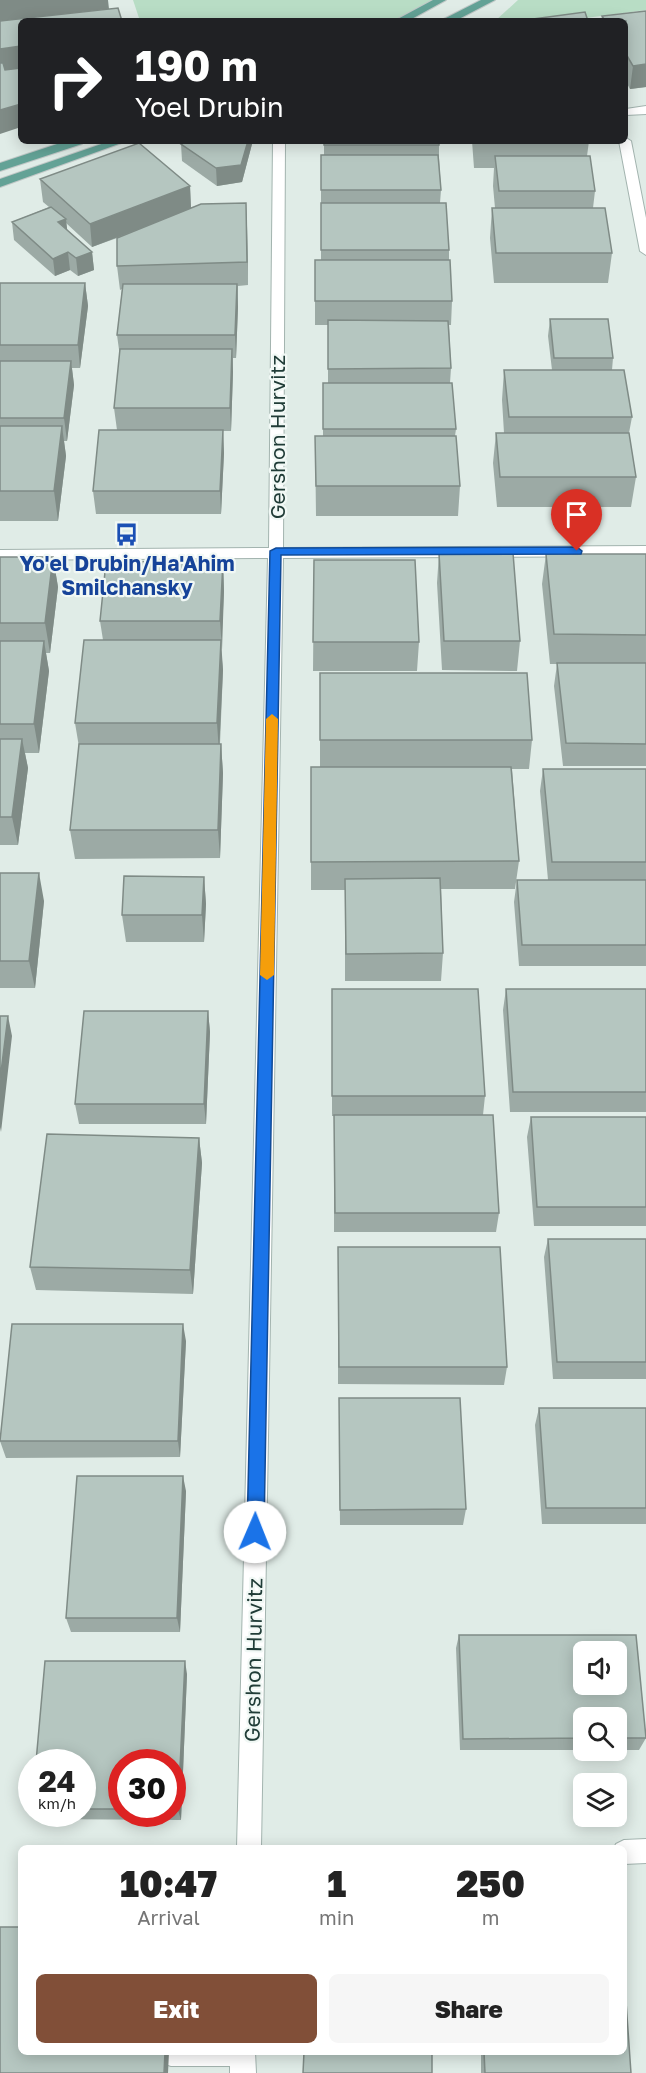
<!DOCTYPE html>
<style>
:root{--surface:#fff;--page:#f6f6f6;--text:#222;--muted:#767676;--accent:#814f38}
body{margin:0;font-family:"Golos Text",sans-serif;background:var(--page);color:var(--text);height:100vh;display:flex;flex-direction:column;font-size:22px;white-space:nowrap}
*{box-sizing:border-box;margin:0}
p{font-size:20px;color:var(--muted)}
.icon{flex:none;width:33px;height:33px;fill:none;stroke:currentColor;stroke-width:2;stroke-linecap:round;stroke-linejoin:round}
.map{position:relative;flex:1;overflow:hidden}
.drawer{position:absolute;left:18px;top:1845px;width:609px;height:210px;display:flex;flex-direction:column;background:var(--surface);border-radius:9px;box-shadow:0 3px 15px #0003}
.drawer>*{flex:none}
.hud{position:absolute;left:18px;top:18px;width:610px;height:126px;border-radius:9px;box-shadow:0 3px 15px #0003;background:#202124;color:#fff;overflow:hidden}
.fabs{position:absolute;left:573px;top:1641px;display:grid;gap:12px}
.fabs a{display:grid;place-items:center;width:54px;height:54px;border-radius:9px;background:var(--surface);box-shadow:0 3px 15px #0003;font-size:30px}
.speed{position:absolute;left:18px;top:1749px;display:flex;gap:12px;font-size:30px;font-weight:700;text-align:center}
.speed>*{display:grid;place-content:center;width:78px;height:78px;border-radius:50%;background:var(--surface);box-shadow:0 3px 15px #0003;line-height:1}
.speed small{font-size:15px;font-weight:400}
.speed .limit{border:9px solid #d22;background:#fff;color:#111}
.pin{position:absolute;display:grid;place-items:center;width:51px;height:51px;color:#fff;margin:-62px -26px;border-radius:50% 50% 50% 0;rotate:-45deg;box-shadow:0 0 6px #0007}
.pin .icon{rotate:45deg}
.me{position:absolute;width:66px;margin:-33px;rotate:1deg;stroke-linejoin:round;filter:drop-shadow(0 0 4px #0008)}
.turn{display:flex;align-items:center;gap:21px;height:126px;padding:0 18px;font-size:27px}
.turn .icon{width:78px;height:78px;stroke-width:2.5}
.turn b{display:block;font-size:42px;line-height:51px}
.eta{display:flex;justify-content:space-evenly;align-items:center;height:102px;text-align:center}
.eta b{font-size:36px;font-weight:800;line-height:42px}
.button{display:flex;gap:12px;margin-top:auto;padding:12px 18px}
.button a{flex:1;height:69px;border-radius:9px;background:var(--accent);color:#fff;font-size:24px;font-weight:800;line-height:69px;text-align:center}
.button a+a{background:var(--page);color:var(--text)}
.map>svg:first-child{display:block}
.green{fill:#b8ddc5}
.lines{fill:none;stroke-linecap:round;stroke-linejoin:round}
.minor-casing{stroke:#a3b4af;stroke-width:2}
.major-casing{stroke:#c1c8c7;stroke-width:2}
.minor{fill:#fff;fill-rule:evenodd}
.major{fill:#63a296;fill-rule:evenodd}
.wall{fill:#9caaa5;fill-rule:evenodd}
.shaded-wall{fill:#7f8b86}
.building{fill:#b5c6c0;stroke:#7f8b86;stroke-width:1.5;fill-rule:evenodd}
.route{fill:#1a73e8;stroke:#114b97;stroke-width:1.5}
.slow{fill:#f59e0b}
.labels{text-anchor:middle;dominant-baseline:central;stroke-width:4.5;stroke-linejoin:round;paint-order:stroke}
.street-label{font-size:21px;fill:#203c37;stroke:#f1f8f5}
.transit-label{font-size:21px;font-weight:bold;fill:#164399;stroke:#f1f8f5}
</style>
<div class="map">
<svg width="646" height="2073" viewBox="0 0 646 2073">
<rect width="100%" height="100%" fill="#e0ece7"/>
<!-- green -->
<path class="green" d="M133,0H441L400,21H140Z
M518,0H646V10L563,21H495Z"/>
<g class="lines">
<defs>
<path id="minor" d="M646,106V114L626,115V109Z
M626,138L631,141L646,218V255L640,251L619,141H626Z
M273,141H285L283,548L646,546V556L283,558L261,1848H237L268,558L0,560V550L269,548Z
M646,1839V1863L624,1864V1848H614L616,1844L624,1840Z
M159,2052H255L256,2073H230V2066H171L162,2063Z"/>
<path id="major" d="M433,0H446L408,21H394Z
M481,0H495L455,21H440Z
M66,141H84L82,144L0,171V163Z
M110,141H127L0,187V179Z"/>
</defs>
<!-- minor casing -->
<use href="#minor" class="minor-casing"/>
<!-- major casing -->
<use href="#major" class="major-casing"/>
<!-- minor -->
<use href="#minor" class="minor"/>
<!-- major -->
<use href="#major" class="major"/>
</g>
<!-- wall -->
<path class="wall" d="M646,11V87L630,89L626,82V21H601L602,16Z
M252,141V144L242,182L217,186L182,161L181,144Z
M324,141L439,145V158L441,190L440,203L449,250V260L452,301L451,325H449L451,368L450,383L456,429L455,436L460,486L458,516H316L315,436H323V383H328V325H315V260H321V155H324Z
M472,141H589L587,156L595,191L593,208L612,253L608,283H494L490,238L492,208H495L493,186L494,168H474Z
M40,179L190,186L191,208L247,226L248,285L238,286V307L236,358H233V372L231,431H223L224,453L221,514H96L93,491L117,430L114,408L120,357L117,335L122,289L120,290L117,266V238L92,247L66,223L67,230L92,252L94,270L78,276L70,270L55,276L14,240L12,222L49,207L43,202Z
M0,283H85L88,306L80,368H72L74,385L67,441H64L66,456L58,521H0Z
M550,319L613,358L612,370L632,417L629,433L636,477L631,507H497L493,463L496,433H504L502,400L504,370H552L548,336Z
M439,553L520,641L517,671L442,670L437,583Z
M546,554H646V766H563L554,686L557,664H550L542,584Z
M0,557H53L58,587L50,653H46L49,671L39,753H25L28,768L18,845H0Z
M314,560L419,642L417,671H313Z
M223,561L224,591L221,650L223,670L220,744H221L223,773L220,858L75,859L70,830L79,747L75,723L103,640L100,621Z
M320,673L532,740L529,769H512L519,861L515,889H441L443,953L441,981H345V890H311V767H320Z
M543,769H646V966H519L514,902L517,880H548L540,791Z
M0,873L44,901L35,988H0Z
M204,877L206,904L204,942H126L122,915Z
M332,989L485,1096L483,1115L499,1213L496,1232H334V1116H332Z
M506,989H646V1112H510L503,1010Z
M208,1011L210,1032L206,1124H79L75,1104Z
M531,1117H646V1226H534L527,1137Z
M199,1138L202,1163L193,1294L36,1290L30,1267Z
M548,1239H646V1379H553L544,1257Z
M338,1266L507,1367L504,1385L338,1384Z
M186,1341L180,1457L6,1458L0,1441Z
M539,1408H646V1524H542L535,1425Z
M339,1415L466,1509L463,1525H340Z
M186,1491L180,1632H71L66,1618Z
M459,1635H636L646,1738L639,1750H616V1718H584V1750H460L456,1648ZM584,1652H616V1684H584Z
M187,1674L181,1820L38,1819L35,1814H82V1762ZM122,1762H172V1814H122Z
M481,2052H624L631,2073H481Z"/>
<!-- shaded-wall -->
<path class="shaded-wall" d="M0,0H108L109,9L0,21Z
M21,46V69L0,72V49Z
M646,64V87L630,89L633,66Z
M21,104V127L0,134V110Z
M248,141H252V144L242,182L217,186L216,168Z
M190,186L191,209L92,247L90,224Z
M246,203L247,226L248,285L247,262Z
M66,219L68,237L58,222Z
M68,252L70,270L55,276L53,259Z
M92,252L94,270L78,276L76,258Z
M85,283L88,306L80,368L78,345Z
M237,284L238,307L236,358L235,335Z
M232,349L233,372L231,431L230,408Z
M71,361L74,385L67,441L64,418Z
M62,426L66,456L58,521L54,491Z
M223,430L224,453L221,514L220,491Z
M53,557L58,587L50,653L45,623Z
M223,561L224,591L222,650L220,621Z
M221,640L223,670L219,752L217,723Z
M44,641L49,671L39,753L34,724Z
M22,739L28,768L18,845L12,817Z
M221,744L223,773L220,858L218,830Z
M39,873L44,901L35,988L29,961Z
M204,877L206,904L204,942L202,915Z
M208,1011L210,1032L206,1124L204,1104Z
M8,1016L12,1036L1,1132L0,1127V1080Z
M199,1138L202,1163L193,1294L190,1270Z
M183,1324L186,1341L180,1457L178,1441Z
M183,1476L186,1491L180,1632L177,1618Z
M185,1661L187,1674L181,1820L178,1810Z
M165,2052H169L168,2073H164Z"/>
<!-- building -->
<path class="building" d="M118,8L122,21H21V46L0,49V21Z
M646,11V64L633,66L626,54V21H605L602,16Z
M585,12L588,21H518Z
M0,63H3L5,70L21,68V104L0,110Z
M187,141H248L241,165L216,168L181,144Z
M324,141H439V145H324Z
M139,143L190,186L90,224L40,179Z
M321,155H438L441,190H321Z
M495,156H590L595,191H499Z
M246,203L247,262L117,266V238L201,204Z
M321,203H446L449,250H321Z
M51,207L66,219L58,222L92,252L76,258L68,252L53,259L12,222Z
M492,208H605L612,253H496Z
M315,260H450L452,301H315Z
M0,283H85L78,345H0Z
M123,284H237L235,335H117Z
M550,319H608L613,358H554Z
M328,320L448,321L451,368L328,369Z
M120,349H232L230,408H114Z
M0,361H71L64,418H0Z
M504,370H624L632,417H509Z
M323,383H452L456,429H323Z
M0,426H62L54,491H0Z
M99,430H223L220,491H93Z
M496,433H629L636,477H500Z
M315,436H456L460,486H316Z
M439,553H513L520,641H444Z
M546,554H646V635L554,634Z
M0,557H53L45,623H0Z
M314,560H415L419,642H313Z
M223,561L220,621H100L106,562Z
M84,640H221L217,723H75Z
M0,641H44L34,724H0Z
M557,663H646V744L566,743Z
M320,673H527L532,740H320Z
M0,739H22L12,817H0Z
M79,744H221L218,830H70Z
M311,767H511L519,861L311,862Z
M543,769H646V862H552Z
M0,873H39L29,961H0Z
M124,876L204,877L202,915H122Z
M440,878L443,953L346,954L345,879Z
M517,880H646V945H522Z
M332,989H478L485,1096H332Z
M506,989H646V1092H513Z
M84,1011H208L204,1104H75Z
M0,1016H8L0,1080Z
M334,1115H493L499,1213H335Z
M531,1117H646V1207H537Z
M47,1134L199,1138L190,1270L30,1267Z
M548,1239H646V1362H557Z
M338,1247H500L507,1367H339Z
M12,1324H183L178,1441H0Z
M339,1398H460L466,1509L340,1510Z
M539,1408H646V1508H546Z
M77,1476H183L177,1618H66Z
M459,1635H636L646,1738H616V1718H584V1738L463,1739ZM584,1652H616V1684H584Z
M45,1661H185L178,1810H172V1762H122V1809H82V1762H36Z
M0,1927H21V2052H165L164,2073H0Z
M624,1973L631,2073H485L484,2052H624Z
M304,2052H432V2073H303Z"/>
<!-- route -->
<path class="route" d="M577,547L582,551L581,554L281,555L264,1532L261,1537L255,1540L250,1537L247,1532L270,551L276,548Z"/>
<!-- slow -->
<path class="slow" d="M272,714L278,719L274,975L267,980L260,975L266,719Z"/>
<!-- icons -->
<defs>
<symbol id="bus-bare" viewBox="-9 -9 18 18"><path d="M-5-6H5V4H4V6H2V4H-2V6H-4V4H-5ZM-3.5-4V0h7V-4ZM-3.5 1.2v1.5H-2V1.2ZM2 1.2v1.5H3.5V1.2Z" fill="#1a4fb4" stroke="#f1f8f5" stroke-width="2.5" paint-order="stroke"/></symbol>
</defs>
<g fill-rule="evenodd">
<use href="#bus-bare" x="110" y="518" width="33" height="33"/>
</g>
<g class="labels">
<!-- street labels -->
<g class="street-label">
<text transform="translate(277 437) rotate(-90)">Gershon Hurvitz</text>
<text transform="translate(253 1660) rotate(-89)">Gershon Hurvitz</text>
</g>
<!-- transit labels -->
<g class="transit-label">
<text x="127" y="563">Yo'el Drubin/Ha'Ahim<tspan x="127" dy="24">Smilchansky</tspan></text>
</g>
</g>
</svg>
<div class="fabs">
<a><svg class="icon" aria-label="sound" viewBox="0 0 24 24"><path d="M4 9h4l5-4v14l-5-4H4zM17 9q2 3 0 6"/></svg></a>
<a><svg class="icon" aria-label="search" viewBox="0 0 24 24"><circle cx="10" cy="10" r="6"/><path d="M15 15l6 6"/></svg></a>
<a><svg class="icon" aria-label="layers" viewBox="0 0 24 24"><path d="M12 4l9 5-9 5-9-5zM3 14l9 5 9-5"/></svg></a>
</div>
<div class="speed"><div>24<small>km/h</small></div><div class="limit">30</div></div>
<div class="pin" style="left:577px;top:551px;background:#d93025"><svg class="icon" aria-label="arrive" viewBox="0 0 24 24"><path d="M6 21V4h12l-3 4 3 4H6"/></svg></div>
<svg class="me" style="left:255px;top:1532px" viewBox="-20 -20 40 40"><circle r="19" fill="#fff"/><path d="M0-13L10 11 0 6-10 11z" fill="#1a73e8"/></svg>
<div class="hud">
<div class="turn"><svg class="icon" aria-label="right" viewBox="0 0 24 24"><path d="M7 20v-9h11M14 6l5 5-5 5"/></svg><div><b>190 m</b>Yoel Drubin</div></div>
</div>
<section class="drawer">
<div class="eta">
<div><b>10:47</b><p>Arrival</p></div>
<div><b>1</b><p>min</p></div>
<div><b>250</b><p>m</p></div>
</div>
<div class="button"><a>Exit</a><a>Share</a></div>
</section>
</div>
